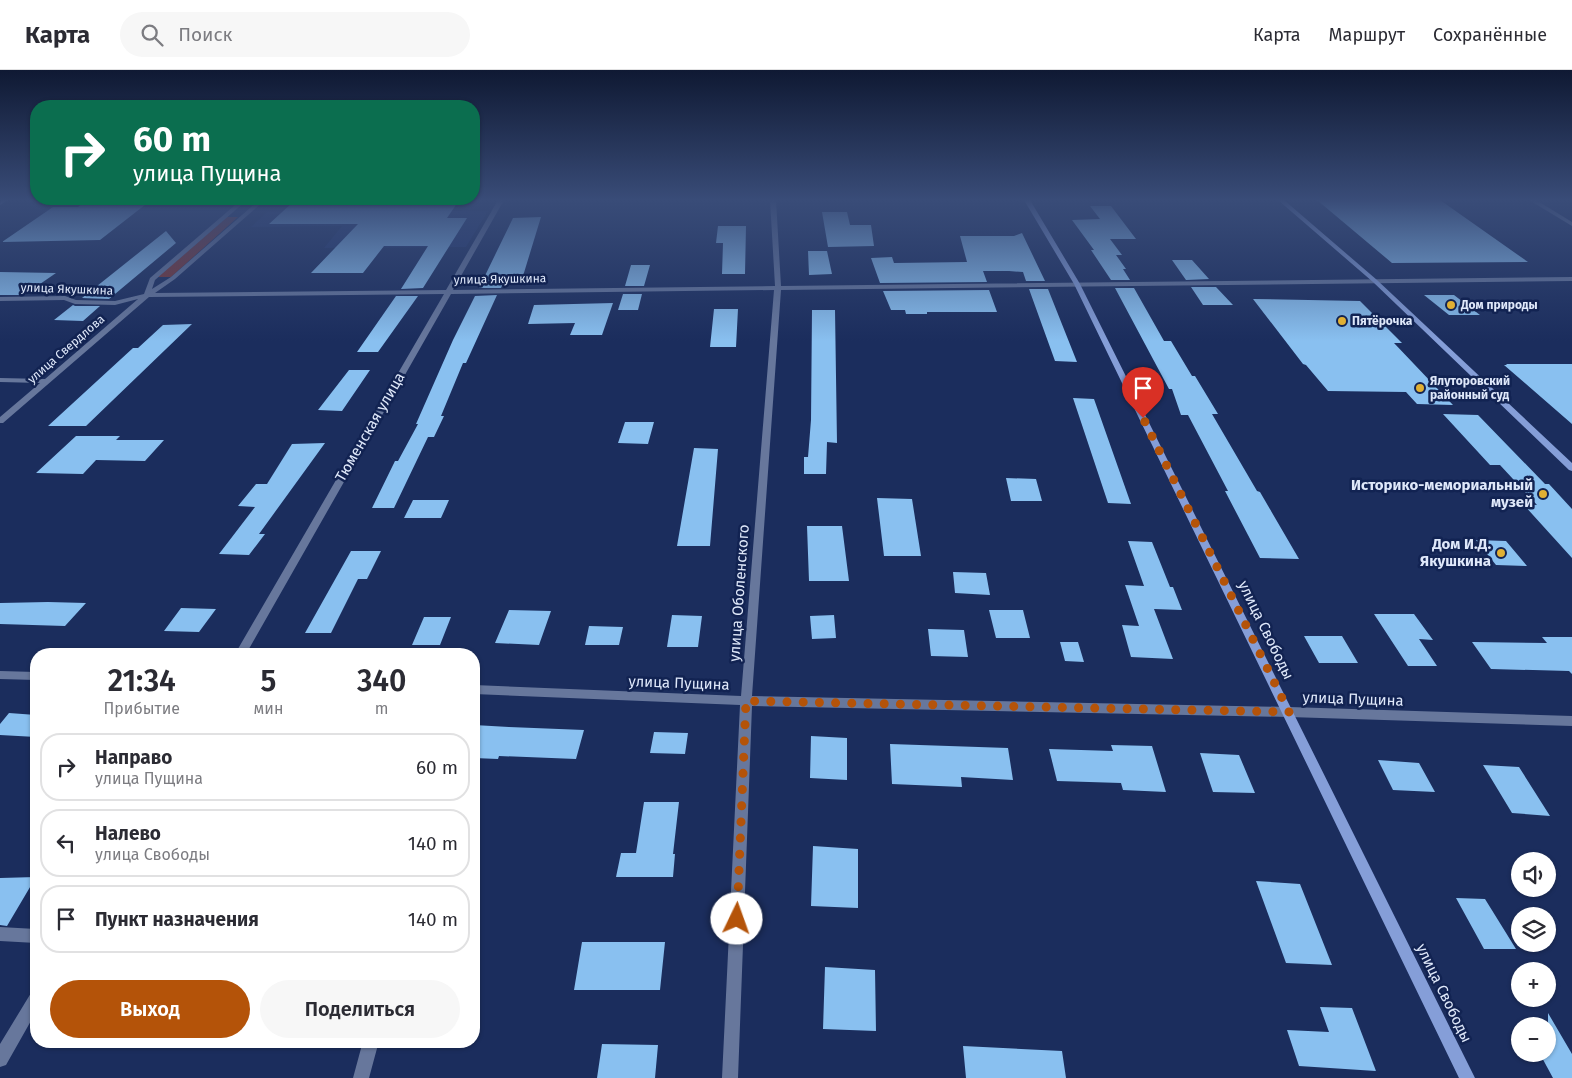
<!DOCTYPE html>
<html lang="ru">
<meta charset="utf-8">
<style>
:root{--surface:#fff;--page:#f7f7f7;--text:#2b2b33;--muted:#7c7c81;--line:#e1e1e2;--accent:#b45309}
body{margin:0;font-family:"Fira Sans",sans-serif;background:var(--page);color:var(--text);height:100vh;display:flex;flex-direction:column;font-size:19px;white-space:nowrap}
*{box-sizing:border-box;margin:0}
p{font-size:16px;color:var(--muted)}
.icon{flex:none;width:28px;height:28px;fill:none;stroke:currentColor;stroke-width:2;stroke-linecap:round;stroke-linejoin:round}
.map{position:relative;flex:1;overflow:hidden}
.side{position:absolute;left:30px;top:578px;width:450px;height:400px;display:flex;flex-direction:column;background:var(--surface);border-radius:20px;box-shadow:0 1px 4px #0004}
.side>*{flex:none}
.top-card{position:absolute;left:30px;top:30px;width:450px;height:105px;border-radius:20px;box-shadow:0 1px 4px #0004;background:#0b6e4f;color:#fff;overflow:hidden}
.fabs{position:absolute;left:1511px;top:782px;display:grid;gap:10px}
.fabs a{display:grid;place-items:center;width:45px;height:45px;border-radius:50%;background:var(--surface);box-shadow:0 1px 4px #0004;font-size:25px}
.pin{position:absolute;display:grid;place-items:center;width:42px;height:42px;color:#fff;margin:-51px -21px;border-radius:50% 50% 50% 0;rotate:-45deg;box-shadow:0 0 5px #0007}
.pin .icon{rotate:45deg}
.me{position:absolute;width:55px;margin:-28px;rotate:3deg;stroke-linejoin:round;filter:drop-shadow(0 0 4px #0008)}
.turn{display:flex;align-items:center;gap:18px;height:105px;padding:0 20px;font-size:22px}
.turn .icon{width:65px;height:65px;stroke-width:2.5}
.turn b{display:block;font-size:35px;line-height:42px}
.eta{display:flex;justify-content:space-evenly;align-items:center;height:85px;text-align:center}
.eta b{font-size:30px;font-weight:600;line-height:35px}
.button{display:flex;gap:10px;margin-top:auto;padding:10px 20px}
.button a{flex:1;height:58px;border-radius:30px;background:var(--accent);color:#fff;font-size:20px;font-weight:600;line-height:58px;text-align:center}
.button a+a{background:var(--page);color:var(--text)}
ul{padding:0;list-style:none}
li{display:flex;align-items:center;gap:15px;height:68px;margin:0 10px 8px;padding:0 10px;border:2px solid var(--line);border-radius:20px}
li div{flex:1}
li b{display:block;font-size:19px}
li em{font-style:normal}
header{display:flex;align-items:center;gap:30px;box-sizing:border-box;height:70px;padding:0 25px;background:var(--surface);border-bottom:1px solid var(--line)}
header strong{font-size:24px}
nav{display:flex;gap:28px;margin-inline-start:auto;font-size:18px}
.search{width:350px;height:45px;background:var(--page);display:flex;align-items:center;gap:12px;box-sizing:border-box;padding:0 18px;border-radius:28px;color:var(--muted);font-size:19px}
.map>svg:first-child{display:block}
.built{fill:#21356d}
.green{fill:#803531}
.building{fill:#89c0f0}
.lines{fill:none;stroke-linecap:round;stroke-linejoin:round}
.street{fill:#67779c;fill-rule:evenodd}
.secondary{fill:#859ed8;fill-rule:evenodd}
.route{stroke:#b45309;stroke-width:9;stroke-dasharray:0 16.2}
.poi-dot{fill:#e0b034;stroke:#122352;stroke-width:2}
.labels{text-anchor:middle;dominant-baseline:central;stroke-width:5;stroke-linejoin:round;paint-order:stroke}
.far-street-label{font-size:12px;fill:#dfe8fa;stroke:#122352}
.far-poi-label{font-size:12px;font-weight:bold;fill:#dfe8fa;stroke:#122352;text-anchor:start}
.street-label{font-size:15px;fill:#dfe8fa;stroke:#122352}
.poi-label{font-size:15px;font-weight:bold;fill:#dfe8fa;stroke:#122352;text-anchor:end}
</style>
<header>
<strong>Карта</strong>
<div class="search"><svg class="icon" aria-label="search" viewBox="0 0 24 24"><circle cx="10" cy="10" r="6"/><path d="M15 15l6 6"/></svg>Поиск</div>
<nav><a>Карта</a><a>Маршрут</a><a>Сохранённые</a></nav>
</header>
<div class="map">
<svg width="1572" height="1008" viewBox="0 0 1572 1008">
<rect width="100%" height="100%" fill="#1b2d5d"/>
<!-- built -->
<path class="built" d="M488,141L466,177L324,178L342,156L251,157L267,142Z"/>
<!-- green -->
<path class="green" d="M227,147H238L171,207H158Z"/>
<!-- building -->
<path class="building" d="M1317,130H1440L1528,192L1392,193Z
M150,131L100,170L2,172L53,137H78L84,132Z
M458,132L447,148H467L423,218L401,219L428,176H384L363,203H311L358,154H269L292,133Z
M1090,136H1111L1136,169H1110L1122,185H1116L1126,199H1123L1130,210H1111L1091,180H1094L1072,150L1100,149Z
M822,142H847L850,155H871L874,176L828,177Z
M541,147L523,206H506L501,218H479L513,148Z
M718,156H746L745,204H722L723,173H716Z
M166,161L176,173L109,229L82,228Z
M1022,163L1045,211H1026L1023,202L1009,201H983L987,212L880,213L871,188L892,187L894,193L967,192L960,166H1014Z
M808,181H827L832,204L809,205Z
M1172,190H1192L1209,209L1186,210Z
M631,195H650L644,216H625Z
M0,202L56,203L24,225H0Z
M1191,217H1216L1233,235H1203Z
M1115,218H1134L1164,271H1171L1192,306H1195L1218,344H1212L1257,421L1260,422L1299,489L1260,488L1225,421H1228L1188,345H1181L1172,319H1169Z
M1029,219H1048L1077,292L1055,291Z
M989,220L997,242H927V244H906L905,240H891L883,221Z
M623,224H642L638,240H618Z
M497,225L466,293H463L441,346H444L434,367H428L394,438H372L395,391H398L418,354H416L453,270L475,226Z
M1424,225H1454L1480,245H1449Z
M396,226H418L378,282H357Z
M1253,229L1360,231L1402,273H1394L1453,335L1417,334L1406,322L1328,321L1306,295L1303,294Z
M613,233L602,265H570L575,253L528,254L534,235Z
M73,235L75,236H100L83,251L54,250Z
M714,239H738L736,277H710Z
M812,240H835L837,373L827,372L826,404H804V387H808L811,350Z
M192,254L86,356H48L133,278H138L163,255Z
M1506,294H1572V354L1504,295H1507Z
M349,300H370L342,341L318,340Z
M1073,328L1094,329L1131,434L1108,433Z
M1443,344L1478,345L1545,414H1549L1572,439V488L1523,434L1537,435L1500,395H1490Z
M625,352H654L648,374L618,373Z
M76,366H120L116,370H164L145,391L96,390L83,404L36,403Z
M325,373L259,464H265L249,485L219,484L255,437L238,436L256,414H267L292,374Z
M694,378L718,379L710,476H677Z
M1006,408L1036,409L1042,431H1011Z
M877,428L912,429L921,486H884Z
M413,430H449L441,448H404Z
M807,456H842L849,511H809Z
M1476,470L1506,471L1527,496L1496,495Z
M1128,471L1152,472L1170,517H1173L1182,540L1154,539L1173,589L1131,587L1122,555L1139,556L1125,515L1144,516Z
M351,481H381L367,509H358L331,563H305Z
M953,502L986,503L990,525L955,523Z
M0,533L48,532L86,533L65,556L0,554Z
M181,538L216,539L199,562L164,561Z
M509,540L551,541L539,575L495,573Z
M989,540H1023L1030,568H996Z
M1374,544H1414L1433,570L1419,569L1437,596H1408Z
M672,545L702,546L698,577H667Z
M834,545L836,568L812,569L810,546Z
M424,547H451L440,575H412Z
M589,556L623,557L619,575H585Z
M928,559L964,560L968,587L931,586Z
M1304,566H1342L1358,593H1319Z
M1542,567H1572V604L1569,601L1491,599L1472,572L1547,573Z
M1060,572H1078L1084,592L1065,591Z
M9,643L36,645V667L0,665V654Z
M474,655L509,657L584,660L576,689L499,686L498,689L474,688Z
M654,662L688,663L685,684L650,683Z
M811,666L847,668V710L810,708Z
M890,674L1008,678L1013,710L961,707L962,717L892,714Z
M1111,675L1152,676L1166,722L1123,720L1121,713L1057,711L1049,679L1113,681Z
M1200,683L1239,685L1255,723L1213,722Z
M1378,690L1419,693L1435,722L1393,720Z
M1483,695L1519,697L1550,746L1512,743Z
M644,732H679L673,784H675L673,807H616L621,783H636Z
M813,776L858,779V838L811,836Z
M36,807L7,856L0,855V808Z
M1256,811L1300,814L1332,895L1286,893Z
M1456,828L1485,829L1516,879H1484Z
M582,872H665L660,920H574Z
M825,897L875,900L876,961L823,959Z
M1320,937L1352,938L1376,1001L1299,996L1287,960L1329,962Z
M1548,943L1572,984V1008H1553L1540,984H1548Z
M602,974L658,975L655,1008H597Z
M963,976L1062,981L1066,1008H966Z"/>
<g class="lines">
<!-- street -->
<path class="street" d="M241,130H247L155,210L152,219L171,207L259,130H265L175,209L155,223L446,220L498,130H504L453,220L775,216L770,130H776L781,216L1572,207V211L781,220L752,626L1289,637L1572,646V656L1289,647L752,636L738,1008H722L740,635L474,624V615L741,626L774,220L451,224L246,584H235L444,224L149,227L3,353H0V347L40,313L0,312V308L45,309L138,229L115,235L75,234L64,230L0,231V227L65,226L76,230L115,231L144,224L150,208Z
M1529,130H1536L1572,152V156Z
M0,601L36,602V610L0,609Z
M0,857L36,859V873L0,871Z
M36,920V942L6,995L0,997V974L31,923Z
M363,971H379L369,1008H353Z"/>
<!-- secondary -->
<path class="secondary" d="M1,130H8L0,135Z
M1024,130H1030L1080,214L1475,1008H1459L1074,214Z
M1278,130H1284L1377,210L1572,393V401L1569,400L1373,212Z"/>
</g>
<!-- sky -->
<linearGradient id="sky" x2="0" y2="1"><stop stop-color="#0f1933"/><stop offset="0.48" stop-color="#394c78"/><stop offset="1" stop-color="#394c78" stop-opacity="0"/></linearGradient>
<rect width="1572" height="271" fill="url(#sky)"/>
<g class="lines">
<!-- route -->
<path class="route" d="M737,849L746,631L1289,642L1143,348"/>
</g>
<!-- markers -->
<g class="poi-dot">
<circle cx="1451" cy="235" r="5"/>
<circle cx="1342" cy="251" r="5"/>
<circle cx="1420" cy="318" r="5"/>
<circle cx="1543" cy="424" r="5"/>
<circle cx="1501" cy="483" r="5"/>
</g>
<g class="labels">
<!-- far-street labels -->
<g class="far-street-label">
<text transform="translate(500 209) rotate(-1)">улица Якушкина</text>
<text transform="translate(67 219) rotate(2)">улица Якушкина</text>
<text transform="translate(66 279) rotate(-41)">улица Свердлова</text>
</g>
<!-- far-poi labels -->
<g class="far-poi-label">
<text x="1461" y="235">Дом природы</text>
<text x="1352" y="251">Пятёрочка</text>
<text x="1430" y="311">Ялуторовский<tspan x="1430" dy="14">районный суд</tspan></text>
</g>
<!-- street labels -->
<g class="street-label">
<text transform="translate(370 357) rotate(-60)">Тюменская улица</text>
<text transform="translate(739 523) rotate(-86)">улица Оболенского</text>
<text transform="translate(1266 560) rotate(64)">улица Свободы</text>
<text transform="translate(679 613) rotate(2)">улица Пущина</text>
<text transform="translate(1353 629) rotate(2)">улица Пущина</text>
<text transform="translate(1444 923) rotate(64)">улица Свободы</text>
</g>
<!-- poi labels -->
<g class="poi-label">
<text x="1533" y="415">Историко-мемориальный<tspan x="1533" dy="17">музей</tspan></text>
<text x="1491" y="474">Дом И.Д.<tspan x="1491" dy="17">Якушкина</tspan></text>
</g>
</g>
</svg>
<div class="fabs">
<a><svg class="icon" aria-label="sound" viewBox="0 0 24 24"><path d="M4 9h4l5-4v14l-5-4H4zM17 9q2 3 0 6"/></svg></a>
<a><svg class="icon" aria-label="layers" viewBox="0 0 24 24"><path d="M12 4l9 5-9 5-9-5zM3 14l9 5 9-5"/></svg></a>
<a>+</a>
<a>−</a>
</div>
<div class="pin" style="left:1143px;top:348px;background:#d93025"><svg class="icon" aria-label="arrive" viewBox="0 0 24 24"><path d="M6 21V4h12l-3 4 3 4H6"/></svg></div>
<svg class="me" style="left:737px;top:849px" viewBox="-20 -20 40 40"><circle r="19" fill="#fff"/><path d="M0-13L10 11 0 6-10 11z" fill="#b45309"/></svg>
<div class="top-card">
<div class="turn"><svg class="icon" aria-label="right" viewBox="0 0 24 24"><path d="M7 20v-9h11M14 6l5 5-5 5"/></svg><div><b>60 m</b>улица Пущина</div></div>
</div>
<section class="side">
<div class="eta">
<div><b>21:34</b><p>Прибытие</p></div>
<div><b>5</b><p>мин</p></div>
<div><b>340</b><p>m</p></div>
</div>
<ul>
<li><svg class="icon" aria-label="right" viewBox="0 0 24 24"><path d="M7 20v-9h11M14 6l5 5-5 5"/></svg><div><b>Направо</b><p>улица Пущина</p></div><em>60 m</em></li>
<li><svg class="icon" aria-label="left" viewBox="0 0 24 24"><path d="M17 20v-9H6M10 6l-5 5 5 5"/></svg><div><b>Налево</b><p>улица Свободы</p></div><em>140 m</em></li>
<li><svg class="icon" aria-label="arrive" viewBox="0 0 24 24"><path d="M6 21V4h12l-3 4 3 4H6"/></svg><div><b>Пункт назначения</b></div><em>140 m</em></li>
</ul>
<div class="button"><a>Выход</a><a>Поделиться</a></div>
</section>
</div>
